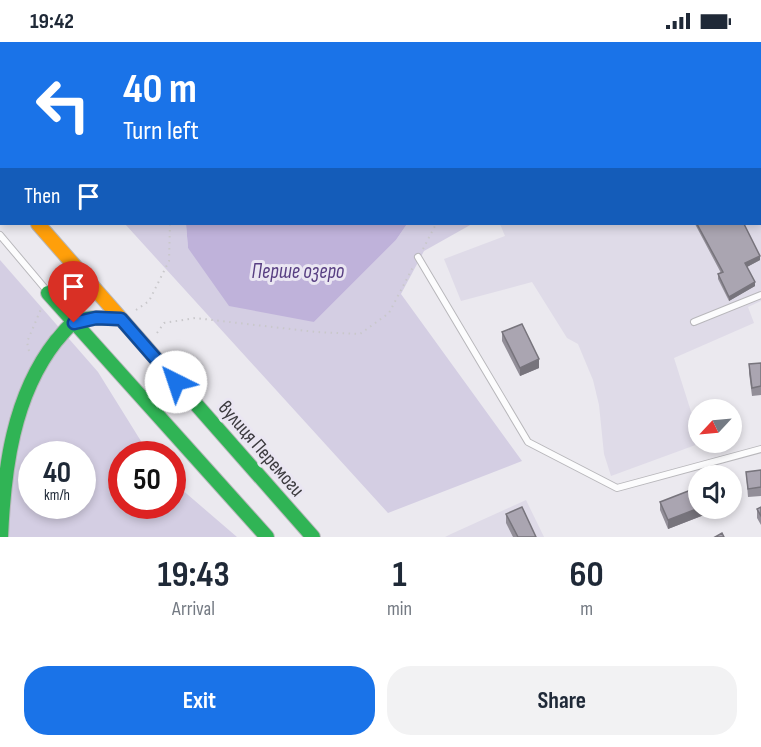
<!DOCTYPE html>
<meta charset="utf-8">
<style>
:root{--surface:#fff;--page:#f2f2f3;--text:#1f2937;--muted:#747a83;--accent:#1a73e8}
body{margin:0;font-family:"Sofia Sans Condensed",sans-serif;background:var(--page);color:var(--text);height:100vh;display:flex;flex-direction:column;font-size:22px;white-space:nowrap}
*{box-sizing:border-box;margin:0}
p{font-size:20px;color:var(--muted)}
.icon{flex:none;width:33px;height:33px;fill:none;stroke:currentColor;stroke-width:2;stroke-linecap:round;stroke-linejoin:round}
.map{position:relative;height:495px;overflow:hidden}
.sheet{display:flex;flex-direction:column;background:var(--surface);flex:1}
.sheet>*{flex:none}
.banner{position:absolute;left:0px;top:0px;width:762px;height:183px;box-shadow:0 3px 9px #0003;background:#1a73e8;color:#fff;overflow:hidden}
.needle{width:39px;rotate:244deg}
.tools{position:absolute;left:688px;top:357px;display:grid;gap:12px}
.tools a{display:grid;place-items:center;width:54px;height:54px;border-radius:50%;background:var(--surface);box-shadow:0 3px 9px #0003;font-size:30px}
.speed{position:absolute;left:18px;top:399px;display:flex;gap:12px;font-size:30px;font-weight:700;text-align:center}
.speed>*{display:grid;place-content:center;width:78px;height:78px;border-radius:50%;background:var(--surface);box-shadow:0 3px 9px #0003;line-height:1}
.speed small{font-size:15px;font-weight:400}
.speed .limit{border:9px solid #d22;background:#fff;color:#111}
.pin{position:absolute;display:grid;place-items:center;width:51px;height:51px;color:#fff;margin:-62px -26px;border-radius:50% 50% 50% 0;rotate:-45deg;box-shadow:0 0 6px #0007}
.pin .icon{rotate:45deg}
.me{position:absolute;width:66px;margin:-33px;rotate:319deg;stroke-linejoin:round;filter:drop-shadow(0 0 4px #0008)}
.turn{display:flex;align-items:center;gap:21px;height:126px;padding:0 24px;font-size:27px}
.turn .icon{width:78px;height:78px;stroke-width:2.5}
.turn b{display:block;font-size:42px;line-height:51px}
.then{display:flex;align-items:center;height:57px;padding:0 24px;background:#0003;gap:12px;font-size:22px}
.eta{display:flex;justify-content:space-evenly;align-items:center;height:102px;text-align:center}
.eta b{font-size:36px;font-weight:700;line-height:42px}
.action{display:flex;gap:12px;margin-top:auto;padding:12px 24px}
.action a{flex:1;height:69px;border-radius:24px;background:var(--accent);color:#fff;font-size:24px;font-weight:700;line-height:69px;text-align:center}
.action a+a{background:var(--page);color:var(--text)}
.status{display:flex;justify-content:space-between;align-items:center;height:42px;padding:0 30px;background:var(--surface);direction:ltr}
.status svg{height:16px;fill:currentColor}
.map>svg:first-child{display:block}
.built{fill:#dfdbe8}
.green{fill:#d4cee3;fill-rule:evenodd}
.water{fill:#bfb2da}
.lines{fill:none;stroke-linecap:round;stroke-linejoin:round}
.lane-casing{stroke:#b8b7bb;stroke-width:8}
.fast-casing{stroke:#b8b7bb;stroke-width:16}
.slow-casing{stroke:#b8b7bb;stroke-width:16}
.path{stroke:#c9c8cb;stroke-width:2;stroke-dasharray:1.5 4.5;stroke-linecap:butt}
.lane{stroke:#fcfcfd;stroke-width:6}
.fast{stroke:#30b455;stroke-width:14}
.slow{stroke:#ff9f0a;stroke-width:14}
.wall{fill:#928e98}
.shaded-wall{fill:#77747c}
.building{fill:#aaa5b1;stroke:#77747c;stroke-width:1.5}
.route-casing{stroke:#114b97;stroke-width:15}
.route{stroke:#1a73e8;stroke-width:10}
.labels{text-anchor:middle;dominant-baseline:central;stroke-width:6;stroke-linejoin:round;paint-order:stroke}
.street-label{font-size:20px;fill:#3c3b3f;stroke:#eae6f2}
.water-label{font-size:21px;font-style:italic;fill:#583f82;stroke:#eae6f2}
</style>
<div class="status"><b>19:42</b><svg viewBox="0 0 49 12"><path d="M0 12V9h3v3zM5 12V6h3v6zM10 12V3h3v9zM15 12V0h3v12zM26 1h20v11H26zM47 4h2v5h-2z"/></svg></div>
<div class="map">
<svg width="761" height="495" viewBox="0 0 761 495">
<rect width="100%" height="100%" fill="#ebe9ef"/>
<!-- built -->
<path class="built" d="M761,173V259L748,265L754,281L674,316L701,401L611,434L604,412L599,363L593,338L578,302L567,296L532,240L461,259L444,217L505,194L500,182H760Z
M526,458L544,495H445L451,492Z"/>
<!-- green -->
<path class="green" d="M0,0H176L2,2L1,45Z
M451,0H593V1L451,2Z
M125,182H186L188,206L314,280L396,198L407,182H472L424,209L401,252L522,419L388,471Z
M0,218L98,330L149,412H122V464H172L173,440L237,495H0ZM32,412H82V464H32Z"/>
<!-- water -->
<path class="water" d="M176,0H451V1H176Z
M186,182H407L396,198L314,280L229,264L188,206Z"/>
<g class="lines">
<defs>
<path id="lane" d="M0,193L48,250
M418,215L528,400L617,446L761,407
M694,280L761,253"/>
<path id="fast" d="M0,138L2,140
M48,251L267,495
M180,344L313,495
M1,495C4,427 13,354 56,299C62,293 67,284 75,280C89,274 107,276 121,277"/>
<path id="slow" d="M38,182L180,344"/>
</defs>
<!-- lane casing -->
<use href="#lane" class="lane-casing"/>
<!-- fast casing -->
<use href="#fast" class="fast-casing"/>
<!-- slow casing -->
<use href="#slow" class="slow-casing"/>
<!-- path -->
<path class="path" d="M161,0V2
M465,0V2
M423,207L436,182
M136,268L149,259L169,219L170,182
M157,291L164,281L195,276L316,290L360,292L389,271L413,225
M29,309L27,300L41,267"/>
<!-- lane -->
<use href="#lane" class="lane"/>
<!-- fast -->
<use href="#fast" class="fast"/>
<!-- slow -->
<use href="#slow" class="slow"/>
</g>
<!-- wall -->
<path class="wall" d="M695,182H744L760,218L747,225L755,244L729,259L718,237V232L721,231Z
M502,290L539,326L520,334L502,299Z
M761,321V353L752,354L749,331V322Z
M761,428V454L748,455L746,430Z
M660,460L704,466V473L668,487L660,468Z
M761,465V483L757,476V467Z
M506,472L536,495H513L506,481Z"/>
<!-- shaded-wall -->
<path class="shaded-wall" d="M760,214V218L745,226V221Z
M755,240V244L729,259V255Z
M539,317V326L520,334V326Z
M699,466H704V473L668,487V478Z"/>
<!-- building -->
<path class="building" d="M702,0H761L760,12V2H702Z
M697,182H744L760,214L745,221L755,240L729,255L718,232L723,230Z
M522,282L539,317L520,326L502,290Z
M761,321V344L752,346L749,322Z
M761,428V445L748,447L746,430Z
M696,446L699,454V466L668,478L660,460Z
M522,465L536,495H518L506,472Z
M761,465V474L757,467Z
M722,491L724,495H715Z"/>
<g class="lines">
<defs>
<path id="route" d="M74,281L96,276L121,277L176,340"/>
</defs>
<!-- route casing -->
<use href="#route" class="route-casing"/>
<!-- route -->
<use href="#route" class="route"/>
</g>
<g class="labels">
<!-- street labels -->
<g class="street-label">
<text transform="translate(261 407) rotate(49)">вулиця Перемоги</text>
</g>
<!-- water labels -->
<g class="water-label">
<text x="298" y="229">Перше озеро</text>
</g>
</g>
</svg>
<div class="tools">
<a><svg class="needle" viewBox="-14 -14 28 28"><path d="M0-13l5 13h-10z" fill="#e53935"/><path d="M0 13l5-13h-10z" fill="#747a83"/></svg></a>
<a><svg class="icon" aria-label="sound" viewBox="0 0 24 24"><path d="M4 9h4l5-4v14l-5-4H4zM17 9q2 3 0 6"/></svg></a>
</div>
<div class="speed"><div>40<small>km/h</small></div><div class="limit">50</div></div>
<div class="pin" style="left:74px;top:281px;background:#d93025"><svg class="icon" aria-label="arrive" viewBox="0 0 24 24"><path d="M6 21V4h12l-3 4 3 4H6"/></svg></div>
<svg class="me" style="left:176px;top:340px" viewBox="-20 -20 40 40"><circle r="19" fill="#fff"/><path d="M0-13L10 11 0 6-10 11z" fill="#1a73e8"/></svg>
<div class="banner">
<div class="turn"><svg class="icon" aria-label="left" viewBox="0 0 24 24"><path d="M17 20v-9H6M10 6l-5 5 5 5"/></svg><div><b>40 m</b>Turn left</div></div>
<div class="then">Then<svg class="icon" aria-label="arrive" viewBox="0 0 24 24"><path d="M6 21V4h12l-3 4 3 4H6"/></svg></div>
</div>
</div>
<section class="sheet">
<div class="eta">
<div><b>19:43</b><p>Arrival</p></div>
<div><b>1</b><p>min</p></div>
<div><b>60</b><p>m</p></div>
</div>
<div class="action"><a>Exit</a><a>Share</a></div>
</section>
